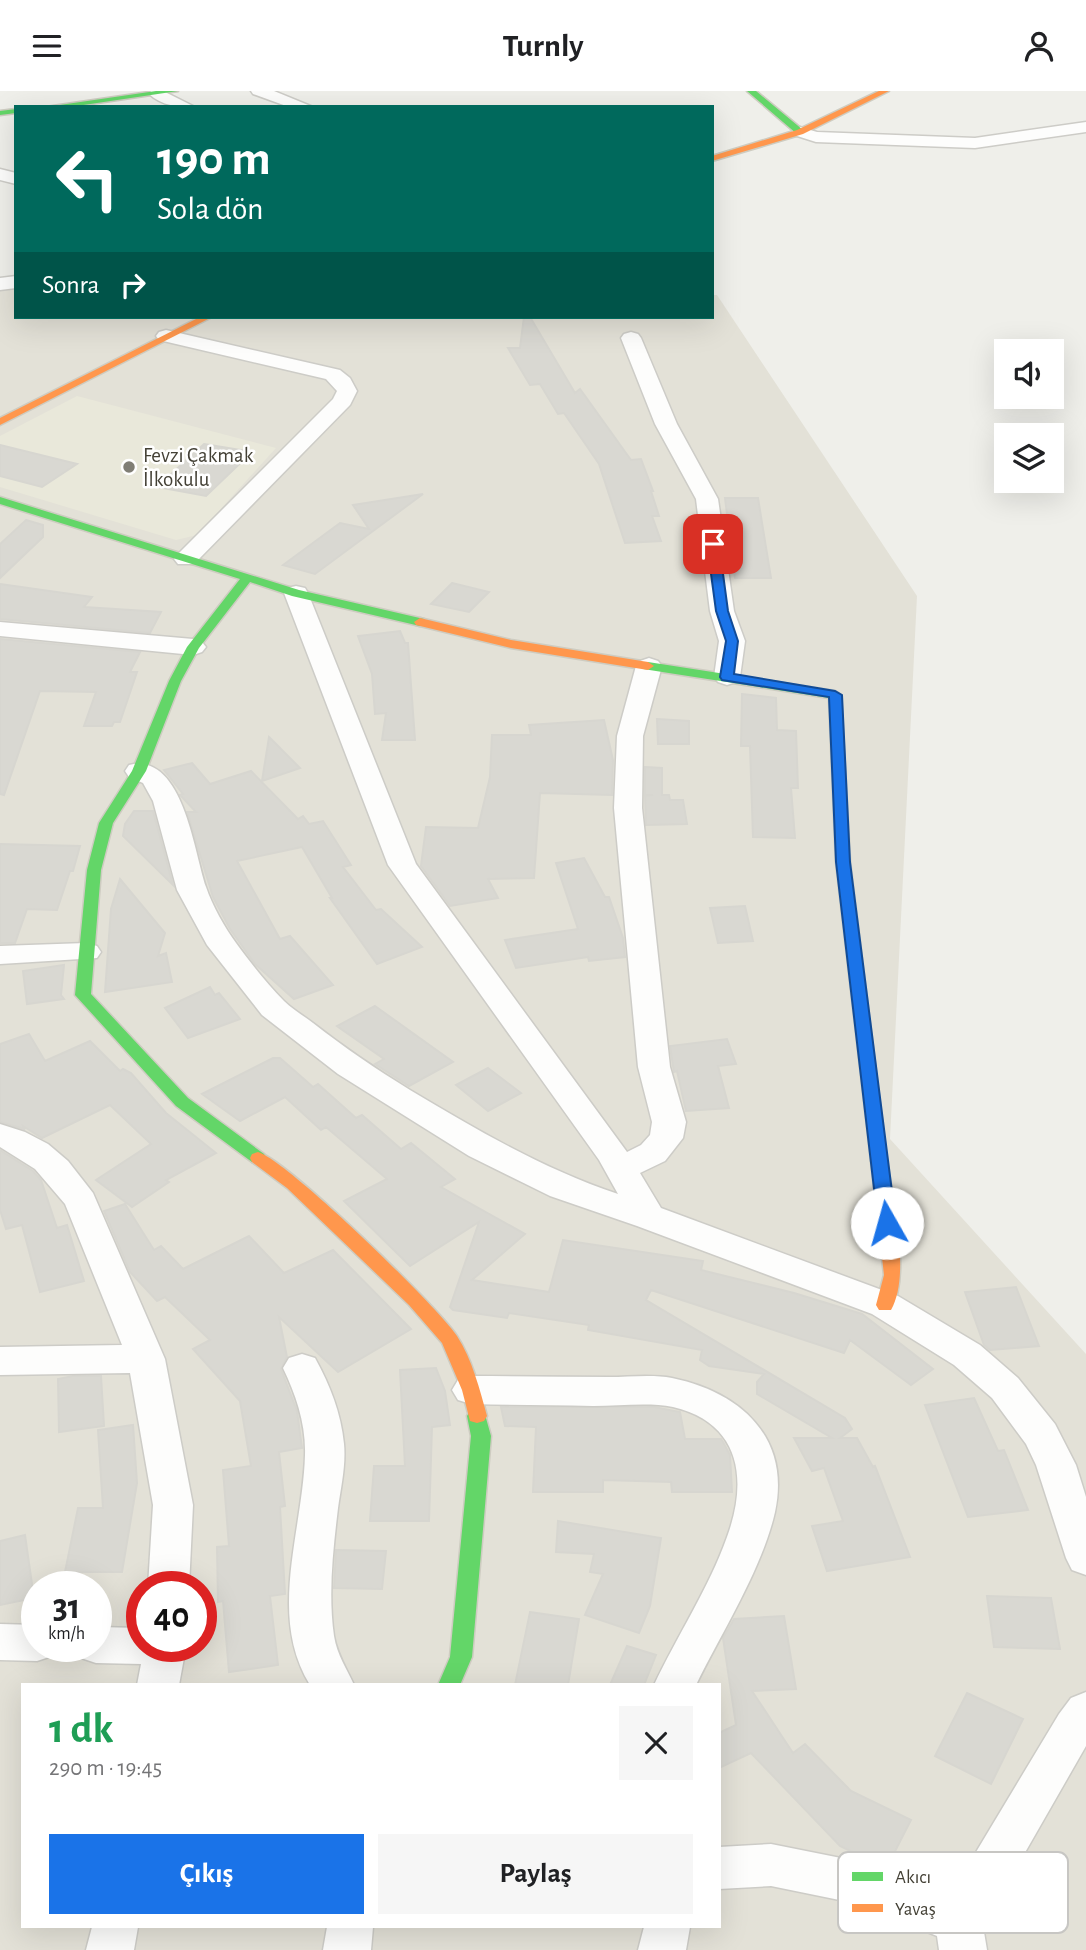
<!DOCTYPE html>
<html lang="tr">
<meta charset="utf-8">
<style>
:root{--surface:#fff;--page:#f6f6f6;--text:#202124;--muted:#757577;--accent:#1a73e8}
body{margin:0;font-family:"Alegreya Sans",sans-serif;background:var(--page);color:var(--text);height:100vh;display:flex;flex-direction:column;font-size:26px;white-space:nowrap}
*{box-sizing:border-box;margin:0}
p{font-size:23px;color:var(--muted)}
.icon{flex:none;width:38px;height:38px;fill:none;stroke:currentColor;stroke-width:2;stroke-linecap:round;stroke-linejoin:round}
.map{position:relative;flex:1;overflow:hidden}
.panel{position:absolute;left:21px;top:1592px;width:700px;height:245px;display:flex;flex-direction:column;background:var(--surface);border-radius:0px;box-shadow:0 7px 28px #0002}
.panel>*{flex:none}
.top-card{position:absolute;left:14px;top:14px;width:700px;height:214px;border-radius:0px;box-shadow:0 7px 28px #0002;background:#00695c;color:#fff;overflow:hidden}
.buttons{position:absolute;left:994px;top:248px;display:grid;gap:14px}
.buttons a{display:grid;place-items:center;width:70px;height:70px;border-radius:0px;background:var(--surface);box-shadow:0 7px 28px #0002;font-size:35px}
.speed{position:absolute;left:21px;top:1480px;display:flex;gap:14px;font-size:35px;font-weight:700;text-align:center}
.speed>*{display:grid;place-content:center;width:91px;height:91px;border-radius:50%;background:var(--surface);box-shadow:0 7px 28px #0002;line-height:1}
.speed small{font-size:18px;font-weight:400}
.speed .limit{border:10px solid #d22;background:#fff;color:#111}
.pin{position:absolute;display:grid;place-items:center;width:60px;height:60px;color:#fff;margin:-30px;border-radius:14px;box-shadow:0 4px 10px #0006}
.me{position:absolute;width:77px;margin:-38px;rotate:353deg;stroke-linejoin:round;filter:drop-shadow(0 0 5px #0008)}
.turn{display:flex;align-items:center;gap:24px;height:147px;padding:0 28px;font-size:32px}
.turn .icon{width:91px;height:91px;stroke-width:2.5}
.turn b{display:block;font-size:49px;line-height:60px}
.then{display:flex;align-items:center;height:66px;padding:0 28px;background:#0003;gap:14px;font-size:26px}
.round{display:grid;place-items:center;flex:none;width:74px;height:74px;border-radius:0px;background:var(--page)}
.summary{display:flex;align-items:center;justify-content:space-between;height:119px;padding:0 28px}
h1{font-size:42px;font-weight:700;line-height:52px;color:#1e9e55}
.button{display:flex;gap:14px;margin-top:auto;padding:14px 28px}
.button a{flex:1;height:80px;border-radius:0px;background:var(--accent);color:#fff;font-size:28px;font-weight:700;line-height:80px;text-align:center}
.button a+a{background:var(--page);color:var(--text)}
header{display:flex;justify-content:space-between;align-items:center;height:91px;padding:0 28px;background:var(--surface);font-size:32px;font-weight:700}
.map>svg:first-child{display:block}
.residential{fill:#e3e1d7;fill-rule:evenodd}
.education{fill:#e9e8da}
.building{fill:#d9d8d2;stroke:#d7d6d0;stroke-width:2}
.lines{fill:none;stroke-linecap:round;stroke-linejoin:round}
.street-casing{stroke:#cdccc7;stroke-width:3}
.fast-casing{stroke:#ceccc1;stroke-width:3}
.slow-casing{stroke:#ceccc1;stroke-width:3}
.street{fill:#fdfdfc;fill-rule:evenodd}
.fast{fill:#63d668;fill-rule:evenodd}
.slow{fill:#ff974d;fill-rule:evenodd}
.route{fill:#1a73e8;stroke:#114b97;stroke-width:2}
.poi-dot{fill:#807e75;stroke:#fff;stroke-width:2.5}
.labels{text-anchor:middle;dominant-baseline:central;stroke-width:5;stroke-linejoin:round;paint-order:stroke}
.far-poi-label{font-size:21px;fill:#444136;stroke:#fff;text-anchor:start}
.key{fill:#fff;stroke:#c7c6c3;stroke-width:2}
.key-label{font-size:19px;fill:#444136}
</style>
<header><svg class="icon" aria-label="menu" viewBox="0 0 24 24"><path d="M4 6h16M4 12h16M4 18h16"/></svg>Turnly<svg class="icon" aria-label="person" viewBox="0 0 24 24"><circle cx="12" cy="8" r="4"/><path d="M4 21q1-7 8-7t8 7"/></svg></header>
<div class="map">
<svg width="1086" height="1859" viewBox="0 0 1086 1859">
<rect width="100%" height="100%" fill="#efefea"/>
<!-- residential -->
<path class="residential" d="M16,188V226H712V204H717L917,505L890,1048L1086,1263V1859H0V189ZM37,1496H96V1556H37ZM142,1496H201V1556H142ZM23,1594H719V1836H23Z"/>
<!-- education -->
<path class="education" d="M77,305L276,357L197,444L176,449L0,396V345Z"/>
<!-- building -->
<path class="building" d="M524,226H530L575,302L580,298L631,369L641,368L653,400H651L659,425H652L661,450L625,452L599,373L564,322L558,323L540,293L530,294L508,257H520Z
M204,353L252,361L206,405L157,396Z
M0,354L77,373L42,396L0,385Z
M423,403L315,483L283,474L340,432L369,438L353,414Z
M725,407H758L771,487H735Z
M26,429L43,434V446L0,487V453Z
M452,492L489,501L469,521L431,513Z
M0,493L92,506L84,516L161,521L150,542L0,528Z
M400,540L405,552H408L415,649H382L386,622L375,623L372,583L358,545Z
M0,548L140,561L130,581H137L120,631H114L112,635H84L96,601L40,600L4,704L0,703Z
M742,603L776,607L777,639L796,640L798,697H791L795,747L753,746L750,655H741Z
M657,628L689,630V653H658Z
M604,629L613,669L612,704L540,702L534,787L488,788L498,807L450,815L421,775L426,736L478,737L490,686L492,644H531L529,634Z
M269,646L300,677L262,690Z
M192,672L210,693L251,680L298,728L303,725L309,733L323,730L351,774L343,776L376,819L381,818L422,856L377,873L330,807H332L302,756L237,770L280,848L290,845L333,894L294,908L255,873L230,838L213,806L187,721H196L180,704L183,703L164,679Z
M645,676L662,677V704H669L670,709H683L687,733L646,734L645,705L653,704H645Z
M134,720H153L173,794L123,745L125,733Z
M0,753L80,755L73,780H70L57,819L27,818L15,852H0Z
M584,767L605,806H609L623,847L625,866L589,870L588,866L516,877L505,849L578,838L556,772Z
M120,788L165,842L158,865L166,862L172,891L105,901L111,818Z
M745,815L753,850L718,852L710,817Z
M64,874L61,904L64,908L27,913L23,880Z
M210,896L215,904L219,902L240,928L188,947L165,917Z
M375,915L453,971L409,995L375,973L384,968L337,935Z
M29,943L45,970L90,950L120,980L123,978L131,982L166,1022L216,1062L166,1089L169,1091L132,1116L96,1089L151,1053L110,1014L42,1047L23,1035L24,1038L0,1031V953Z
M727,948L736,973L718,975L729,1017L686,1020L677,980L674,981L673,975L670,955Z
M273,967H280L313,996L318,993L356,1027L362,1024L401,1058L411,1052L455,1088L441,1096L525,1143L472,1189L549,1201L563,1149L703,1170L701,1179L794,1202L862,1223L933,1278L911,1294L850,1249L844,1262L651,1199L646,1209L845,1327L852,1338L840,1347H857L873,1376L875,1375L910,1466L827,1480L812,1435L843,1430L824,1377L812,1380L794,1347H832L757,1303V1291L764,1283L709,1275L700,1269L702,1259L588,1239L589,1234L509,1222L507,1227L453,1219L450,1216L479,1131L410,1175L344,1110L387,1088L326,1036L321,1039L285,1006L240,1030L202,1003Z
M488,977L521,1002L488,1020L456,994Z
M0,1059L33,1080L41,1089L57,1137L67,1134L84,1190L40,1201L22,1134L6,1138L0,1119Z
M125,1113L154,1159L161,1155L183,1178L249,1145L284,1182L333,1159L411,1238L338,1281L279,1226L287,1266L281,1278L297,1320L302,1357L279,1361L285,1415L280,1416L285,1503L270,1505L278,1574L229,1581L223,1510L218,1511L217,1456L229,1455L223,1379L251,1375L240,1310L193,1258L210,1249L165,1206L157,1210L130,1181L104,1120Z
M1016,1196L1039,1255L990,1259L984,1254L965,1201Z
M436,1277L445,1300L450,1334L432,1336L429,1430H370L374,1375H405L400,1279Z
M73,1285H101L104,1335L59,1341L58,1288Z
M974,1307L998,1360L1004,1359L1028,1419L968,1426L925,1314Z
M501,1316H654L680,1321L685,1348H721L723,1351L730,1364L732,1401H672L671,1391L603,1389V1401H533L536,1336L505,1335Z
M133,1334L137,1392L122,1481H65L78,1417H103L98,1339Z
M558,1430L661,1447L650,1515L639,1542L585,1524L603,1483L590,1481L594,1463L556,1461Z
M25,1444L34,1507L0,1514V1450Z
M336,1459L386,1460L382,1498L334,1497Z
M987,1505L1051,1507L1060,1558L994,1556Z
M530,1521L579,1528L568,1594H515Z
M784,1525L796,1598L752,1600L793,1662L805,1653L851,1700L911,1729L886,1778L840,1755L751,1662L719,1677V1642L736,1634L723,1547L734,1528Z
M627,1555L656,1564L644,1594H610Z
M967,1602L1023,1628L991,1693L935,1665Z"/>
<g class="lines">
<defs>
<path id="street" d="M151,0H163L195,16C178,16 162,15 149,3Z
M251,0H274L313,16H289L253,3Z
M1086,31V41L975,57L816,51L794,44L792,41L800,36L817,41L975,47Z
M0,78L16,82V93L0,89Z
M16,185V197L0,199V187Z
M166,239L340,279L350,287L357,300L350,314L194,473H178L174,468L178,463L333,308L337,300L326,288L159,249L156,245L159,241Z
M631,241L638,243L641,247L677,333L718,408L734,520L745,550L740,586L736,591L727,594L718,591L714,586L719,550L710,520L696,408L655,333L621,247L624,243Z
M296,495L305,497L308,502L416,773L627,1061L641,1054L650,1044L652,1031L638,976L614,717L617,645L636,575L640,570L649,567L658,570L662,575L643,645L642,717L670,976L686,1031L683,1047L665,1070L640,1082L661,1117L898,1205L980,1254L1018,1287L1055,1333L1076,1374L1086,1406V1484L1072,1479L1066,1467L1036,1374L1026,1353L992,1307L954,1274L872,1223L637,1135L550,1105L469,1065L338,983L262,924L207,854L177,799L153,710L143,692L129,686L125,680L129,674C183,661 194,761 206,796C212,814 225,837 236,852C250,871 267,893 284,910C292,918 304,925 313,932C345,957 376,978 410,999C477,1039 543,1078 618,1103L599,1069L388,774L284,502L287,497Z
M0,531L193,548L202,551L206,556L202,561L193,564L0,545Z
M86,852L97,855L101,861L97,867L0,873V855Z
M0,1033L25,1041L48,1053L68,1070L93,1102L165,1268L193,1414L189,1496H148L153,1414L130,1282L0,1284V1256L122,1254L65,1113L35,1078L0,1056Z
M302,1263L315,1267C330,1294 341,1322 344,1353C346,1374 341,1396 338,1417C333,1459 328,1503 334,1545C337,1564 347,1578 354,1594H310C267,1524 303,1440 305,1364C306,1333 296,1304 283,1277L289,1267Z
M471,1285C517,1285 563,1286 609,1286C629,1286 653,1283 672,1287C740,1301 791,1346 775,1421C762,1478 722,1541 696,1594H654C677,1545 709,1497 727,1446C748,1389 741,1332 673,1316C649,1311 619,1315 593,1315C553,1314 512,1314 471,1313L458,1309L452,1299L458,1289Z
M0,1533L37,1534V1556H56L52,1565L37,1570L0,1569Z
M96,1536L142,1537V1556H186L179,1594H137L141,1573L96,1572L81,1567L76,1556H96Z
M1086,1601V1655L983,1835L987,1859H939L937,1845L859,1813L771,1795L719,1798V1756L771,1753L861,1771L949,1806L1059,1623L1071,1607Z
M92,1836H138L134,1859H86Z
M327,1836H373L371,1859H323Z
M644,1836H690L686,1859H638Z"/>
<path id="fast" d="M156,0H178L70,16H46Z
M747,0H756L803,39V43H797Z
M16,18V22L0,24V20Z
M0,406L299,499L424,528L426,531L420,535L292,505L250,491L199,557L181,590L146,680L113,732L101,779L91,903L188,1007L264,1063L266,1067L264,1071H252L176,1015L75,904L87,779L99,732L132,680L169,590L187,556L240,488L0,413Z
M648,571L835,600L841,604L850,771L887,1070L885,1074H873L871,1070L836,771L829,607L643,578L642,575Z
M477,1318L484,1320L491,1345L472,1566L460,1594H438L450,1566L471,1345L467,1325L470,1320Z"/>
<path id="slow" d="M879,0H889L803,43L712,70V65L797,39Z
M200,226H212L0,334V327Z
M420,527L511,549L648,571L654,575L648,579L511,557L416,534L414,531Z
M258,1061C288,1070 437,1215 457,1245C472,1268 480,1299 487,1325L484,1330L477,1332L470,1330L462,1299L442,1252L409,1214L287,1097L252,1071L250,1067L252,1063Z
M879,1064L887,1070C893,1110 911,1184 891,1219H879L876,1214L884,1184L871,1070Z"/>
</defs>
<!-- street casing -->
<use href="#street" class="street-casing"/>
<!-- fast casing -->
<use href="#fast" class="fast-casing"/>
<!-- slow casing -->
<use href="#slow" class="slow-casing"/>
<!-- street -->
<use href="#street" class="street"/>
<!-- fast -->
<use href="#fast" class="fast"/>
<!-- slow -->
<use href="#slow" class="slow"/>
</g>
<!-- route -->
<path class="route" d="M713,450L719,453L728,520L738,550L734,583L835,600L842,604L850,771L896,1132L887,1139L878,1132L836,771L829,606L722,589L720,586L726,550L716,520L707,453Z"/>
<!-- markers -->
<circle class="poi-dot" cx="129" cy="376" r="7"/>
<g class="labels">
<!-- far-poi labels -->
<g class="far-poi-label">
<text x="143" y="364">Fevzi Çakmak<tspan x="143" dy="24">İlkokulu</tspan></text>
</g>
</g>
<!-- legend -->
<rect x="838" y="1761" width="230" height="81" rx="10" class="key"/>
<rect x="852" y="1781" width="31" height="9" fill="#63d668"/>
<rect x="852" y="1813" width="31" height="8" fill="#ff974d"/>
<g class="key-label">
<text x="895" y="1792">Akıcı</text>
<text x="895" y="1824">Yavaş</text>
</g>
</svg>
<div class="buttons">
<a><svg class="icon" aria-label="sound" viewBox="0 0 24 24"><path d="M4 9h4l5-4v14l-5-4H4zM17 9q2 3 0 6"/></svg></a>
<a><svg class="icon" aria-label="layers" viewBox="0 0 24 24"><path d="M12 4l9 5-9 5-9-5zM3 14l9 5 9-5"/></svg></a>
</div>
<div class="speed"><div>31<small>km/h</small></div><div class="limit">40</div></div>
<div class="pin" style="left:713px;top:453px;background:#d93025"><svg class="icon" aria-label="arrive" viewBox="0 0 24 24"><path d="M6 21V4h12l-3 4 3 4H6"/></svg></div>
<svg class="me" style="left:887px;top:1132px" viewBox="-20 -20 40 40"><circle r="19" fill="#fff"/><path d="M0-13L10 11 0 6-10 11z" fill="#1a73e8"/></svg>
<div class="top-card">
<div class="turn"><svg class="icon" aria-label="left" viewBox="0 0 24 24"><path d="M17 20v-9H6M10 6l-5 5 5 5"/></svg><div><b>190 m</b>Sola dön</div></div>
<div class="then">Sonra<svg class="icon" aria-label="right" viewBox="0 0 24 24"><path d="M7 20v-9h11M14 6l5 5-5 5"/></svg></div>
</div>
<section class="panel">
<div class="summary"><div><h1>1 dk</h1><p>290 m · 19:45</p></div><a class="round"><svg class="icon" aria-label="close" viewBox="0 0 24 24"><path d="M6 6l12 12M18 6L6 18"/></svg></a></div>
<div class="button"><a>Çıkış</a><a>Paylaş</a></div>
</section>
</div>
